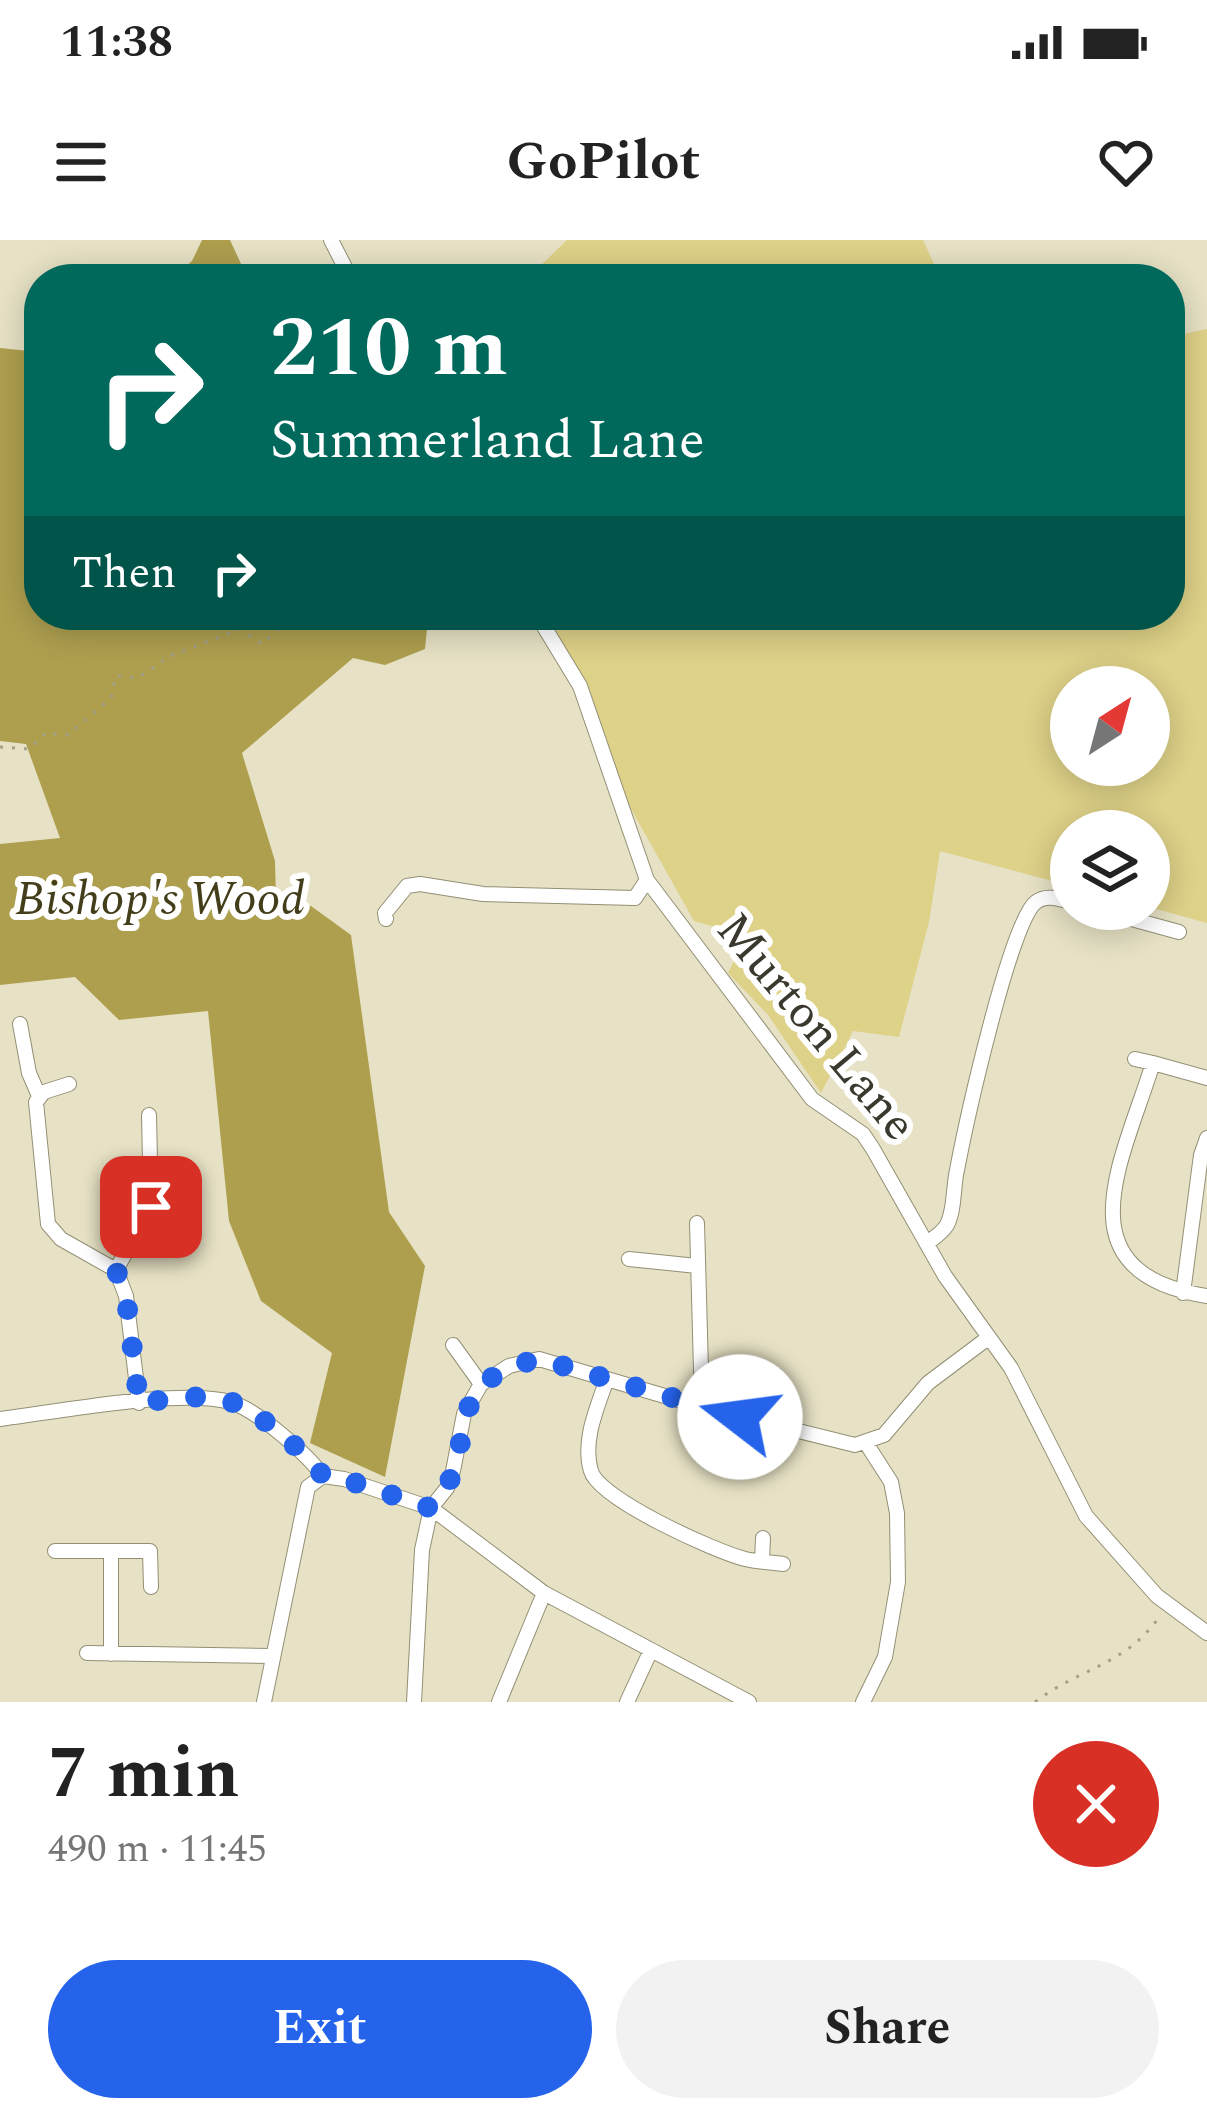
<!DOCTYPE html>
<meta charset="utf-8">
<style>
:root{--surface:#fff;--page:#f2f2f2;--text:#222;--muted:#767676;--accent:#2563eb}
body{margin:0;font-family:Spectral,serif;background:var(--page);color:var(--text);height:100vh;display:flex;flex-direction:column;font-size:45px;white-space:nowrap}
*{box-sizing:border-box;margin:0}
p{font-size:39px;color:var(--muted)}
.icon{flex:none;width:66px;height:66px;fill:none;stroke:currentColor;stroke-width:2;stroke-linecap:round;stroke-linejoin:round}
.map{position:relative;height:1462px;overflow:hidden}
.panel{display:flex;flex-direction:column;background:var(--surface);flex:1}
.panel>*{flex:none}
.hud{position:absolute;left:24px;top:24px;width:1161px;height:366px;border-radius:48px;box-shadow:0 6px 30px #0003;background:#00695c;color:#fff;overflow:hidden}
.needle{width:78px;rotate:36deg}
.buttons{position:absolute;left:1050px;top:426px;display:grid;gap:24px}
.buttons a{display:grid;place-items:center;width:120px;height:120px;border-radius:50%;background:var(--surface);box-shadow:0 6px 30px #0003;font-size:60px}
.pin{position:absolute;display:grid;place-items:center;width:102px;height:102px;color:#fff;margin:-51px;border-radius:24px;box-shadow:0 6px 18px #0006}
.me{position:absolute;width:132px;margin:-66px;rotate:285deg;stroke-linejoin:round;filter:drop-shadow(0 0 9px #0008)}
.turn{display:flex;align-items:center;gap:42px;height:252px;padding:0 48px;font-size:54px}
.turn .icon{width:156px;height:156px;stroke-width:2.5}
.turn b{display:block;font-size:84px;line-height:102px}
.then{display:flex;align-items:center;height:114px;padding:0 48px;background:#0003;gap:24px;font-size:45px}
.round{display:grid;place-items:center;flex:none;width:126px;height:126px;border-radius:63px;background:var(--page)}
.headline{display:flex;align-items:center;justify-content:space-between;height:204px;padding:0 48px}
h1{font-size:72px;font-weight:700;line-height:90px}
.button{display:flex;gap:24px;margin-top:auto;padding:24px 48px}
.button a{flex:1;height:138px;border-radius:72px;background:var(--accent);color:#fff;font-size:48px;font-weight:700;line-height:138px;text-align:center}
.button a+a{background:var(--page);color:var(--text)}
.status{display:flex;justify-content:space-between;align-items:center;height:84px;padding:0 60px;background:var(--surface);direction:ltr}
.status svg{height:33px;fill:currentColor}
header{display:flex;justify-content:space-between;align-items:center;height:156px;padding:0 48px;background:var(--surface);font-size:54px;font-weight:700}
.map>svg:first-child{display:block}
.green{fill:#ded188;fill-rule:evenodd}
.forest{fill:#ae9f4f}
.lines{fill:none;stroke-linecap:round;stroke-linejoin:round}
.minor-casing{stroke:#938f74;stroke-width:16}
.path{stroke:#a4a08a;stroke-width:3;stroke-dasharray:3 9;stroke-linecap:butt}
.minor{stroke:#fff;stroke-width:14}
.route{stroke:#2563eb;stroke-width:21;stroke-dasharray:0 37.8}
.labels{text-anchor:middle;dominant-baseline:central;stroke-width:12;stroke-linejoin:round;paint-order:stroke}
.park-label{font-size:48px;font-style:italic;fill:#433d1a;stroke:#fff}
.street-label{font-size:48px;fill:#3b392e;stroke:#fff}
</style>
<div class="status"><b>11:38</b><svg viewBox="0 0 49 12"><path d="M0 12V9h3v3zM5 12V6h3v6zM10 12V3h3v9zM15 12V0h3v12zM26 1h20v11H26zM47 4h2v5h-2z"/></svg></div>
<header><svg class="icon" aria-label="menu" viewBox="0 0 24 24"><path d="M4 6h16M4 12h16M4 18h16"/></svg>GoPilot<svg class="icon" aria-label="heart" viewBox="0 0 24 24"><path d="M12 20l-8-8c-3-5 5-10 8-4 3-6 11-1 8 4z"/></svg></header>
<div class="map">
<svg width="1207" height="1462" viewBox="0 0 1207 1462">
<rect width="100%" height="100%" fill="#e7e2c5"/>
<!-- green -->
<path class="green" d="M567,0H923L941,39H547L538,28Z
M1207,89V683L1149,667V591H1071V646L940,611L929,682L899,797L853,791L821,853L768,775L728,733L747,696L694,681L626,560L585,442L545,375H1170V97ZM1071,447H1149V525H1071Z"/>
<!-- forest -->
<path class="forest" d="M202,0H230L248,39H171L192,21Z
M0,108L39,112V375H470L427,389L425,409L385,425L353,418L242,513L275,621L276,659L311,666L351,695L389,972L425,1026L385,1237L310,1203L332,1113L261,1061L229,981L208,771L119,780L75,737L0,745V604L60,598L26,504L0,501Z"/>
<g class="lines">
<defs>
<path id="minor" d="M331,0L351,39
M537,375L580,446L647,640L812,859L863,894L873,909L945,1036L1011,1128L1086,1276L1157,1356L1207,1393
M1095,669L1179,692
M386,679L385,673L407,646L420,644L483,654L635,658L647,640
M20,784L29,833L39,856
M1135,819L1153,823
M1207,838L1153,823C1123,920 1058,1033 1207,1056
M69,844L44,852L36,862L48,984L61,999L116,1030
M697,983L702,1167
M927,1003C934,998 942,993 947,985C955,969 953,947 957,930C965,888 1010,681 1036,662C1046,654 1059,659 1071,662
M629,1019L697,1026
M1183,1053L1201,915L1207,898
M453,1105L481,1144
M607,1139C597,1168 582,1201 591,1231C599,1259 714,1311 745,1319C757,1322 770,1322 783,1324
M139,1163L126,1056L116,1030L151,967L149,875
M0,1179C56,1172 181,1148 230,1162C256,1169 307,1214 323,1236L344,1239L431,1268L544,1353L749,1462
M55,1311H111
M762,1320L763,1298
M87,1413L271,1416
M111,1414V1311H150L151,1347
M264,1462L308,1247L323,1236
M414,1462L422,1310L431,1268L447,1248L453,1231L464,1174L481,1144L509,1126L539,1119L702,1167L855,1205L884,1195L928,1143L988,1098
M499,1462L544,1353
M627,1462L651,1410
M863,1462L885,1417L898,1342L897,1273L891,1242L866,1203"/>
</defs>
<!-- minor casing -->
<use href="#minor" class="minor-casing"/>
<!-- path -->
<path class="path" d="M0,507L29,509L46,493L68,495L111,458L116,436L138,438L170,416L240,389L262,404L293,375
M1035,1462C1081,1427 1125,1426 1160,1376"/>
<!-- minor -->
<use href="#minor" class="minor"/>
</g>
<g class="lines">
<!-- route -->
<path class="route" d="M151,967L116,1030L126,1056L139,1163C167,1160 207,1151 234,1163C261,1174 306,1213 323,1236L344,1239L431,1268C486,1210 430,1143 539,1119L740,1177"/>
</g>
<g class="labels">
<!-- park labels -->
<g class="park-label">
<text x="160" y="659">Bishop's Wood</text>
</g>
<!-- street labels -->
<g class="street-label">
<text transform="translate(816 787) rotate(50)">Murton Lane</text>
</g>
</g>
</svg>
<div class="buttons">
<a><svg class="needle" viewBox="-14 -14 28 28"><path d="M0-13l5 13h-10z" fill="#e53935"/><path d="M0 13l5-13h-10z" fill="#767676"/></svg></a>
<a><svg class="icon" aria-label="layers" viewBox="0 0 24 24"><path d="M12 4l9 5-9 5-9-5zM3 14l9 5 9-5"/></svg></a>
</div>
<div class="pin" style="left:151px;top:967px;background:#d93025"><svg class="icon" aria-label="arrive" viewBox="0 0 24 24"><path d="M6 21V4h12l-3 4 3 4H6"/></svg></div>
<svg class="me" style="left:740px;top:1177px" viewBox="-20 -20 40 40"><circle r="19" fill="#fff"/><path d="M0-13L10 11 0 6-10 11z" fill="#2563eb"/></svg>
<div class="hud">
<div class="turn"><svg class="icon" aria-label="right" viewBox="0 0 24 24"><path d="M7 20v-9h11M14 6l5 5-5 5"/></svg><div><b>210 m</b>Summerland Lane</div></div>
<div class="then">Then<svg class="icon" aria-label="right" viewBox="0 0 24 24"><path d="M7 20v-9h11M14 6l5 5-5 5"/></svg></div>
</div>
</div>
<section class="panel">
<div class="headline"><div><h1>7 min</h1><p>490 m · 11:45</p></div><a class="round" style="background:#d93025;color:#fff"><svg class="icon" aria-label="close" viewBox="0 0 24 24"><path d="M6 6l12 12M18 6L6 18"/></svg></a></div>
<div class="button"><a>Exit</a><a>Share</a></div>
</section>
